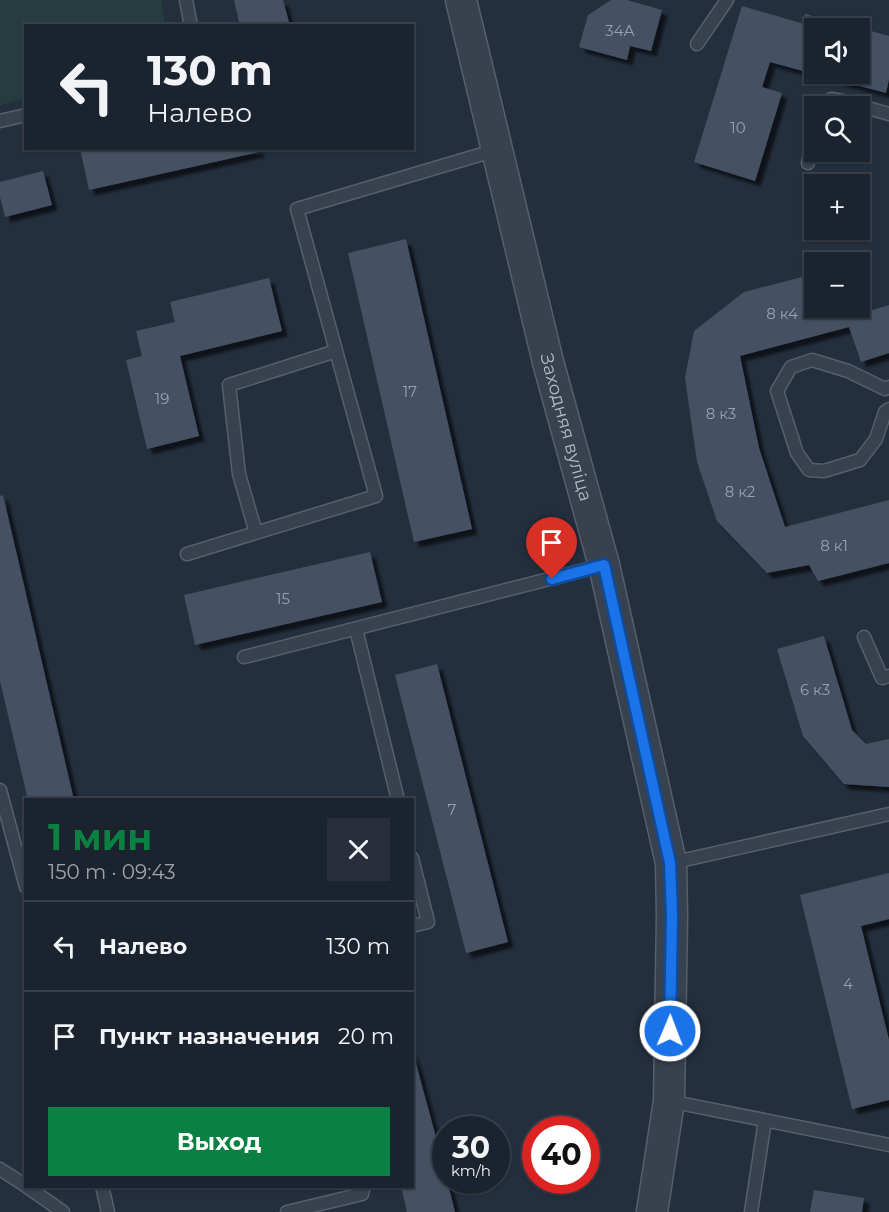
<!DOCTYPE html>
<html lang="ru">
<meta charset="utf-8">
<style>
:root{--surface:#1b232e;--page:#282f3a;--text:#f1f3f6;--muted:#a0a4aa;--line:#39404a;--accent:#0b8043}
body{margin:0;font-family:Montserrat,sans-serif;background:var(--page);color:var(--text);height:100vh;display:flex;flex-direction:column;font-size:22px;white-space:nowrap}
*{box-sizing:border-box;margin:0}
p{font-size:20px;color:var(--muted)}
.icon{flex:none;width:33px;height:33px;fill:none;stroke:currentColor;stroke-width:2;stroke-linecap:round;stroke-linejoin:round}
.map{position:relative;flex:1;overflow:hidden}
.sheet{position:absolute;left:24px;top:798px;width:390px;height:390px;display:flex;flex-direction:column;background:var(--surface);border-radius:0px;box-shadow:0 2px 4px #0004,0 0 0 2px var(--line)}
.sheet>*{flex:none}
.top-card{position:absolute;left:24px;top:24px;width:390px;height:126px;border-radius:0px;box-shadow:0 2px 4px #0004,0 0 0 2px var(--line);background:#1b232e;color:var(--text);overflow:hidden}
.buttons{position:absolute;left:804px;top:18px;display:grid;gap:12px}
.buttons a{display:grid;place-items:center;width:66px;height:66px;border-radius:0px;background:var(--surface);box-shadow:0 2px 4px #0004,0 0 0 2px var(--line);font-size:30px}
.speed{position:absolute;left:432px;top:1116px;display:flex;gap:12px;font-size:30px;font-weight:700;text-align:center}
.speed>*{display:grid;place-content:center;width:78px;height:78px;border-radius:50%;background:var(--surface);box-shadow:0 2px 4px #0004,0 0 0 2px var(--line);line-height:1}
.speed small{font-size:15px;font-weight:400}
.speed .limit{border:9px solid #d22;background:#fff;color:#111}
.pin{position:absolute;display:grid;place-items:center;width:51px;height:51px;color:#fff;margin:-62px -26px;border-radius:50% 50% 50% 0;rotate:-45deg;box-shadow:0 0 6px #0007}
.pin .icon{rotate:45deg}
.me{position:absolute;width:66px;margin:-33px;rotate:1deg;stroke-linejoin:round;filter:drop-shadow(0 0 4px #0008)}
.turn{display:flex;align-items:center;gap:21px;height:126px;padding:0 24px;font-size:27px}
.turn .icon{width:78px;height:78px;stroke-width:2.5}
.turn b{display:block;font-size:42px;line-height:51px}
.round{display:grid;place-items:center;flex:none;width:63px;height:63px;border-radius:0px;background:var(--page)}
.summary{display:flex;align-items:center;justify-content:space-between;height:102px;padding:0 24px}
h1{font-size:36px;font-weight:700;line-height:45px;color:var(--accent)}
.cta{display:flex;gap:12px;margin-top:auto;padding:12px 24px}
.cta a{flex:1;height:69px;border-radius:0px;background:var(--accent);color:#fff;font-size:24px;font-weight:700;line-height:69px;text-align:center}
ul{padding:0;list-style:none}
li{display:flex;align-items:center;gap:18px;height:90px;padding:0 24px;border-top:2px solid var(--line)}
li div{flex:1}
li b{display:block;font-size:22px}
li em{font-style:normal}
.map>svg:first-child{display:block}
.green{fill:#263c3f}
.building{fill:#455162;filter:url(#shadow)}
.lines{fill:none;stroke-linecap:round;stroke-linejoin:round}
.service-casing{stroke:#565f6c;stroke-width:15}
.tertiary-casing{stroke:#565f6c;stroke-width:33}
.service{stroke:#38414e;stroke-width:12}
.tertiary{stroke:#38414e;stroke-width:30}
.route-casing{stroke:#114b97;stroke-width:15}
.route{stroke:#1a73e8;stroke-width:10}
.labels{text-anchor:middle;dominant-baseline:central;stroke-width:5;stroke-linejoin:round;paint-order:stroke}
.number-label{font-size:15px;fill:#98a1af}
.street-label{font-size:18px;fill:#b4bcc9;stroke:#1d2633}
</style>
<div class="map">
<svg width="889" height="1212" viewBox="0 0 889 1212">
<defs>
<filter id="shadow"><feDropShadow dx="5.5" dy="5.5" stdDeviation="1.5" flood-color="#0009"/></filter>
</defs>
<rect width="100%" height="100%" fill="#242f3e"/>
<!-- green -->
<path class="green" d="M0,0H161L165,25L26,26L25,98L0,105Z"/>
<!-- building -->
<path class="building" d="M234,0H283L290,26H240Z
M611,0H627L662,10L651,51L630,46L627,60L579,47L588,15Z
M742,6L804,24L805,14L859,28H814V74L770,62L762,87L782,93L755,181L694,162Z
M860,28L889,36V79L886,93L815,74H860Z
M80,148H258L259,152L89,190Z
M43,171L52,205L5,217L0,197V182Z
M406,239L472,529L414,542L348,253Z
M814,274V308H844L847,318L889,305V353L861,362L849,327L740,356L759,448L785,527L889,500V563L818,581L809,565L767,573L717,521L697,462L685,378L694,331L744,292Z
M269,278L282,331L180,356L199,436L147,449L126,360L142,356L136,331L175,322L170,302Z
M3,495L74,800H28L0,681V496Z
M370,552L382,602L195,645L184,595Z
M824,636L852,730L866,744L889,739V787L844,784L803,736L777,649Z
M437,664L508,942L466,953L395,675Z
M889,873V919L861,926L889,1040V1100L852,1109L800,895Z
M412,1049L446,1174V1180H447L455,1212H407L401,1186H412Z
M814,1190L864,1198L862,1212H810Z"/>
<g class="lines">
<defs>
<path id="service" d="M186,0L191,26
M697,44L727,0
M825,106L831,99L843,101L889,114
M0,121L26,115
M808,163L814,138
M889,387L885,389L848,371L812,360L791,367L777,391L797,453L809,470L824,471L860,460L876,439L885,412L889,409
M255,533H256L239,474L229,385L336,351
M187,554L376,496L297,209L496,150
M356,629L398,800
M864,637L882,678L889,676
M244,657L604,565
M0,790L26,887
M412,858L428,922L412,926
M671,863L889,814
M669,1101L889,1145
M0,1169L26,1186
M26,1186L63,1212
M102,1186L108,1212
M287,1212L362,1194L364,1186
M751,1212L765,1120"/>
<g id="tertiary">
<path id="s1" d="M461,0L548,362L604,565L671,863L672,915L669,1101L652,1212"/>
</g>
</defs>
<!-- service casing -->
<use href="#service" class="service-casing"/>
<!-- tertiary casing -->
<use href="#tertiary" class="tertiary-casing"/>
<!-- service -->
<use href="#service" class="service"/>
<!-- tertiary -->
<use href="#tertiary" class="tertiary"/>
</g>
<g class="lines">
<defs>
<path id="route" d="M552,579L604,565L670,863L672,915L670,1031"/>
</defs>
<!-- route casing -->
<use href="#route" class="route-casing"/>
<!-- route -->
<use href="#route" class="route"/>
</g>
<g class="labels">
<!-- number labels -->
<g class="number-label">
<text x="620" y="30">34А</text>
<text x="738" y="127">10</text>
<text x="782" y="313">8 к4</text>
<text x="410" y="391">17</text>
<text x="162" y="398">19</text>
<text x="721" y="413">8 к3</text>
<text x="740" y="491">8 к2</text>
<text x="834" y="545">8 к1</text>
<text x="283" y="598">15</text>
<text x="815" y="689">6 к3</text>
<text x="452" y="809">7</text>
<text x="848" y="983">4</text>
</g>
<!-- street labels -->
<g class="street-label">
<text stroke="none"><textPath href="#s1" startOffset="440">Заходняя вуліца</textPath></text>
</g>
</g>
</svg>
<div class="buttons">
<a><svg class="icon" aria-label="sound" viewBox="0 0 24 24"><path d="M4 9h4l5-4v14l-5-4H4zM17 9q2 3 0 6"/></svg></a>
<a><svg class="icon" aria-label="search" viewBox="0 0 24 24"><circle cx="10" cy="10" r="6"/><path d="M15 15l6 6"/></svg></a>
<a>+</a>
<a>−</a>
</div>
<div class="speed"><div>30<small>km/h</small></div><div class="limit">40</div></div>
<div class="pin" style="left:552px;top:579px;background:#d93025"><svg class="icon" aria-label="arrive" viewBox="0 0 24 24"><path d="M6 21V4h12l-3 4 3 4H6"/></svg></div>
<svg class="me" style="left:670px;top:1031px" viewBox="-20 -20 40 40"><circle r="17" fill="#1a73e8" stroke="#fff" stroke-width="3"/><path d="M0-11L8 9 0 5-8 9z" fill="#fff"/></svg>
<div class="top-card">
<div class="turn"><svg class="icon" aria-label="left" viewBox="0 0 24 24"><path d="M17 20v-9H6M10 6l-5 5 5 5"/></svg><div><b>130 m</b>Налево</div></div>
</div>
<section class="sheet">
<div class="summary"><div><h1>1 мин</h1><p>150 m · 09:43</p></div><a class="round"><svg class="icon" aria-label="close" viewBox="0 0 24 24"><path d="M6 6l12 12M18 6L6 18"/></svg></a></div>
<ul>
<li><svg class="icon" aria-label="left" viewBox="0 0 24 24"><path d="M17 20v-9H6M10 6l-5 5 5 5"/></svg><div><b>Налево</b></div><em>130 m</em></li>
<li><svg class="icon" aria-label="arrive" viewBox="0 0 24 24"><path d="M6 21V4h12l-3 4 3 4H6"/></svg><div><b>Пункт назначения</b></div><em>20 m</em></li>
</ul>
<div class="cta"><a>Выход</a></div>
</section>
</div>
